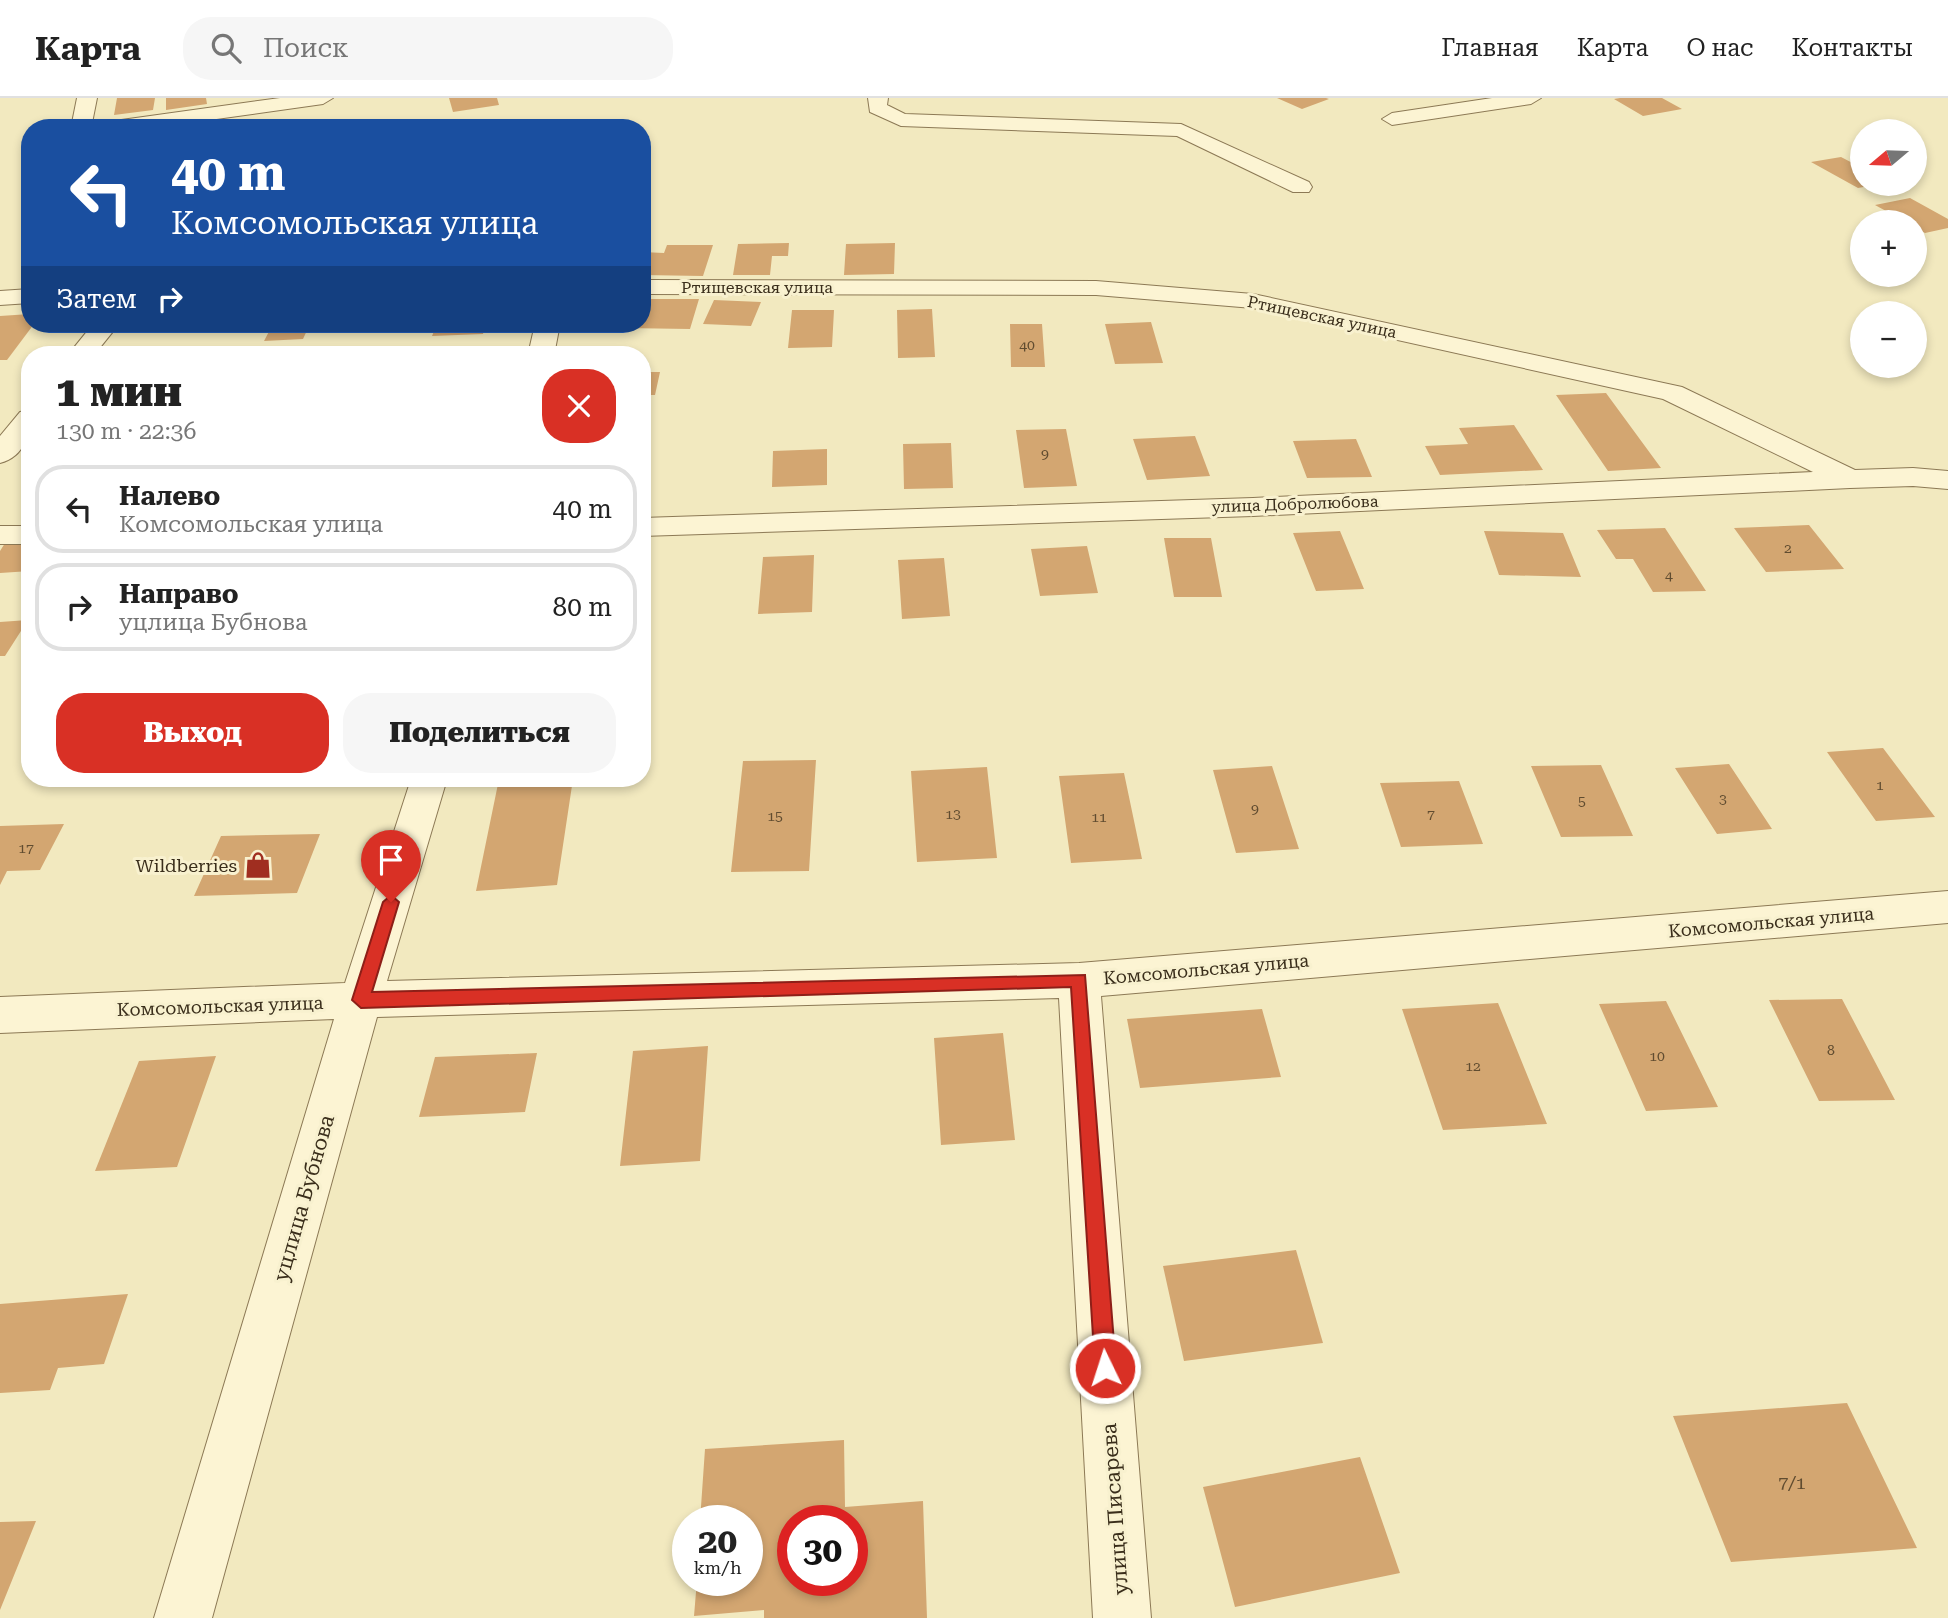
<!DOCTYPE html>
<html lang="ru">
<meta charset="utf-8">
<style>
:root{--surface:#fff;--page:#f6f6f6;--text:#222;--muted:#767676;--line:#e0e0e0;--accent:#d93025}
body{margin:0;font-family:"Roboto Serif",serif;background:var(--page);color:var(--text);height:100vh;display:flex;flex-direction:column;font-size:26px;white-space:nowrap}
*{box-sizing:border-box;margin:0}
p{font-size:23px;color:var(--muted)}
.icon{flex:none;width:38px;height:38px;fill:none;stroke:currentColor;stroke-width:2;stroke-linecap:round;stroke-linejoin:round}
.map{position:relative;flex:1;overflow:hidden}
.details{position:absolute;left:21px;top:248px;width:630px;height:441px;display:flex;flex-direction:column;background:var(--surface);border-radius:28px;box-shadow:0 4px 10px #0003}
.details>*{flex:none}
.guide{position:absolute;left:21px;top:21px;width:630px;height:214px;border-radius:28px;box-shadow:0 4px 10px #0003;background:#1a4fa0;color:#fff;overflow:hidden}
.needle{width:46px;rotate:251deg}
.buttons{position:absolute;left:1850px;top:21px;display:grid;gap:14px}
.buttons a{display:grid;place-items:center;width:77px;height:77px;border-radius:50%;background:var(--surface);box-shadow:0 4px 10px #0003;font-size:35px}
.speed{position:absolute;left:672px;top:1407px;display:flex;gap:14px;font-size:35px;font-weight:700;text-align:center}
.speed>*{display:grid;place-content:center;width:91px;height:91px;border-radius:50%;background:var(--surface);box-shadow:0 4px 10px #0003;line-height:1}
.speed small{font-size:18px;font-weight:400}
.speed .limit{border:10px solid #d22;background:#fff;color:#111}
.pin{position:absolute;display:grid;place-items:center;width:60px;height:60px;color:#fff;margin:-72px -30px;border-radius:50% 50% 50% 0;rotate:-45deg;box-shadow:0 0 7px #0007}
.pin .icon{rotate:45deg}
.me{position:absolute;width:77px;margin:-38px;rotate:356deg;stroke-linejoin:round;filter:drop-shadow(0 0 5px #0008)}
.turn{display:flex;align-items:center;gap:24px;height:147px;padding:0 35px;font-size:32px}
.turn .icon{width:91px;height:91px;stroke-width:2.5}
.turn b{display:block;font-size:49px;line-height:60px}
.then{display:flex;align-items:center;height:66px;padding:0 35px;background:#0003;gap:14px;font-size:26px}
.round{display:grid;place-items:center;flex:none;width:74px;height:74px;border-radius:28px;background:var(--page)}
.overview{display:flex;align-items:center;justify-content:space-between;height:119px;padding:0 35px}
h1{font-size:42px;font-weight:800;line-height:52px}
.cta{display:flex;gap:14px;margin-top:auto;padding:14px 35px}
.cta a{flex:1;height:80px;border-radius:28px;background:var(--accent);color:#fff;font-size:28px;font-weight:800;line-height:80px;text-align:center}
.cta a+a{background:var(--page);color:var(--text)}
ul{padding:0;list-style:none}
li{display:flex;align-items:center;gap:21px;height:88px;margin:0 14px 10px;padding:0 21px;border:4px solid var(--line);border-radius:28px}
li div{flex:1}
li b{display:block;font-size:26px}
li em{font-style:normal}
header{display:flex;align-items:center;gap:42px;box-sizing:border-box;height:98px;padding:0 35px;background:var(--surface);border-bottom:2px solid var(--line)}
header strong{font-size:33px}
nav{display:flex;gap:38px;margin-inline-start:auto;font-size:24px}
.search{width:490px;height:63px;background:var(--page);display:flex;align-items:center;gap:18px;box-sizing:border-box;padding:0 24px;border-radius:28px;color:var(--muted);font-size:26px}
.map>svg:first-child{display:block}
.building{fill:#d3a671;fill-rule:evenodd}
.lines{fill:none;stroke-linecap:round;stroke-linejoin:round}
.minor-casing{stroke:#8c7955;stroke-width:2}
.minor{fill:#fcf4d3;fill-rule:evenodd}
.route{fill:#d93025;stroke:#8d1f18;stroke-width:2}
.labels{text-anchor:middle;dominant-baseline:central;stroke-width:6;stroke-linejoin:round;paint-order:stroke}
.number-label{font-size:14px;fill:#604c30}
.far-street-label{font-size:16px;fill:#3a2e1b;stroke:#f8f1cf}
.poi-label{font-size:18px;fill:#3a2e1b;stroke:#f8f1cf;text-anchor:end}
.street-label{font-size:18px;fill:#3a2e1b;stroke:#f8f1cf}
.near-number-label{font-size:18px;fill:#604c30}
.near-street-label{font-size:21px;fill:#3a2e1b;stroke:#f8f1cf}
</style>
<header>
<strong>Карта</strong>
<div class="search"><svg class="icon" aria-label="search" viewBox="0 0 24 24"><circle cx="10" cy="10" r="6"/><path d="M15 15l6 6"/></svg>Поиск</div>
<nav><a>Главная</a><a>Карта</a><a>О нас</a><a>Контакты</a></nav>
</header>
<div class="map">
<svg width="1948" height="1520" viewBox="0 0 1948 1520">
<rect width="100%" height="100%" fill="#f2e9bf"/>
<!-- building -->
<path class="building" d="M117,0H155L153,12L114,17Z
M166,0H206L207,6L166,12Z
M449,0H497L499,7L453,14Z
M1277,0H1326L1329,1L1302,11Z
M1620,0H1662L1682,11L1643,18L1614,1Z
M1841,59L1862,70V86L1875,87L1858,90L1811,64Z
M1910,100L1948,121V130L1925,135L1914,129V124H1906L1875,107Z
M789,145L788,158H772L770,177H733L738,146Z
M895,145L894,176L844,177L846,146Z
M667,147H713L703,178L642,177V154L664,155Z
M642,201H699L690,231L624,230L626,226H642Z
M714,202L761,204L751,228L703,226Z
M932,211L935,259L898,260L897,212Z
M792,212H834L832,249L788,250Z
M30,216V226H34L7,262H0V218Z
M1151,224L1163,265L1115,266L1105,226Z
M273,226H310L303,241L264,243Z
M437,226H486L483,236L432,238Z
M1010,226H1042L1045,269H1011Z
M642,274H660L655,297H642Z
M1606,295L1661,370L1608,373L1556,297Z
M642,303H651L645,328H642Z
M1514,327L1543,372L1440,377L1425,348L1468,346L1459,330Z
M1066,331L1077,388L1024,390L1016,332Z
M1195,338L1210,378L1147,382L1133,341Z
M1356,341L1372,379L1307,380L1293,343Z
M951,345L953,390L904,391L903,346Z
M827,351V387L772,389L773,353Z
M1809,427L1844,471L1766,474L1734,430Z
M1665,430L1706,493L1653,494L1633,461H1616L1597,432Z
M1340,433L1364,491L1316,493L1293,435Z
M1484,433L1563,435L1581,479L1499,477Z
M30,440V473L0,475V453L7,442Z
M1164,440H1211L1222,499H1174Z
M1087,448L1098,495L1040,498L1031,451Z
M814,457L812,514L758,516L763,459Z
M944,460L950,518L902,521L898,462Z
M28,522L5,558H0V524Z
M1883,650L1935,719L1876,723L1827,654Z
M816,662L809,773L731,774L743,663Z
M1729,666L1772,731L1717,736L1675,670Z
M1601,667L1633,738L1561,739L1531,668Z
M1272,668L1299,751L1236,755L1213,672Z
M987,669L997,760L917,764L911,673Z
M1124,675L1142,761L1071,765L1059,678Z
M499,681H573L557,787L476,793Z
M1459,683L1483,746L1401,749L1380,685Z
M64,726L40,772L7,773L0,787V728Z
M320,736L297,795L194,798L221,738Z
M1842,901L1895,1002L1819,1003L1769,902Z
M1666,903L1718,1009L1646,1013L1599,906Z
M1498,905L1547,1026L1443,1032L1402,911Z
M1262,911L1281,979L1140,990L1127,921Z
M1003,935L1015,1042L941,1047L934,940Z
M708,948L700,1063L620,1068L633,953Z
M537,955L525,1014L419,1019L435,959Z
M216,958L177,1069L95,1073L139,963Z
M1296,1152L1323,1245L1184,1263L1163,1168Z
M128,1196L104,1266L58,1270L50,1292L0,1295V1206Z
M1847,1305L1917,1450L1731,1464L1673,1318Z
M844,1342L845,1409L923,1403L927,1520H764V1512L694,1518L697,1482H747V1423H700L705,1351ZM793,1423H852V1482H793Z
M1360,1359L1400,1475L1235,1509L1203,1389Z
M36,1423L0,1512V1424Z"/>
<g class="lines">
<defs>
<path id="minor" d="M77,0H97L91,30H71Z
M280,0H333L323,6L152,30H97L107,24Z
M868,0H888L887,7L905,16L1181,26L1309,84L1312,89L1309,94H1293L1177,38L901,28L870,14Z
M1492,0H1541L1531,6L1392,27L1382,21L1392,15Z
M642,182L1096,183L1253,196L1682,289L1855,372L1913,370L1948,373V391L1913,388L1850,390L1253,418L642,438V420L1253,400L1813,374L1663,301L1253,210L1096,197L642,196Z
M30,191V205L0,207V193Z
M93,226H119L94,257H68Z
M535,226H560L554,257H528Z
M30,312C30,335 26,358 0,365V338L20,314Z
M0,428H30V446H0Z
M411,681H447L387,883L1079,865L1948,793V825L1101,898L1151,1520H1093L1059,900L377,919L212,1520H154L334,921L0,935V899L345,885Z"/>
</defs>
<!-- minor casing -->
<use href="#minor" class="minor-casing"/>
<!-- minor -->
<use href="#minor" class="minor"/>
</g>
<!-- route -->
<path class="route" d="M391,797L399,804L372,894L1085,877L1116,1270L1113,1278L1105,1281L1098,1278L1095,1270L1071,889L361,910L352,902L383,804Z"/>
<!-- icons -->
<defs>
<symbol id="shop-bare" viewBox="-9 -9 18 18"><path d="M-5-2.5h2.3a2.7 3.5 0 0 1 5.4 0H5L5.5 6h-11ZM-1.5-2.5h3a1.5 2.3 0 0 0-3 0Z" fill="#a02e20" stroke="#f8f1cf" stroke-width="2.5" paint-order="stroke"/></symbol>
</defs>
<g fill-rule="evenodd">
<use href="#shop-bare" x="239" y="748" width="38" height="38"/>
</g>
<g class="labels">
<!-- number labels -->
<g class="number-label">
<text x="1027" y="247">40</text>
<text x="1045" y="356">9</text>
<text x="1788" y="450">2</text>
<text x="1669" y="477">4</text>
<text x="1880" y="687">1</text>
<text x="1723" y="701">3</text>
<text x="1582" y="703">5</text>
<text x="1255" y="711">9</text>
<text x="953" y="716">13</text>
<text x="1431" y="716">7</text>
<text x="775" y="718">15</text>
<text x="1099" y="719">11</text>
<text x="26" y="750">17</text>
<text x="1831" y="952">8</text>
<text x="1657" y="958">10</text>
<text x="1473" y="968">12</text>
</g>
<!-- far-street labels -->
<g class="far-street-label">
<text x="757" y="189">Ртищевская улица</text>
<text transform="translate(1322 219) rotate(12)">Ртищевская улица</text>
<text transform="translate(1295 406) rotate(-2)">улица Добролюбова</text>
</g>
<!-- poi labels -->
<g class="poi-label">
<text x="237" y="767">Wildberries</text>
</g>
<!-- street labels -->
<g class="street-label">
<text transform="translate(1771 824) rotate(-5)">Комсомольская улица</text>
<text transform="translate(1206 871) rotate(-5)">Комсомольская улица</text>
<text transform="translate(220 908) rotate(-2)">Комсомольская улица</text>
</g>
<!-- near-number labels -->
<g class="near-number-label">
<text x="1792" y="1384">7/1</text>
</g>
<!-- near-street labels -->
<g class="near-street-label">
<text transform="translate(304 1100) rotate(-74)">уцлица Бубнова</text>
<text transform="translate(1115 1411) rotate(-94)">улица Писарева</text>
</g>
</g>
</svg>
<div class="buttons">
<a><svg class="needle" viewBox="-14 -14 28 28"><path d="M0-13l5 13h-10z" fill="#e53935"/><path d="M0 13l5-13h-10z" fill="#767676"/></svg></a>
<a>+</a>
<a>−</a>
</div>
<div class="speed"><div>20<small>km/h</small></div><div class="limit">30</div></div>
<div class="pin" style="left:391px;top:804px;background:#d93025"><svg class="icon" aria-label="arrive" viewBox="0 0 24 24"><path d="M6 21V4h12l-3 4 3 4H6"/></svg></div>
<svg class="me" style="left:1105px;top:1270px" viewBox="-20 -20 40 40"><circle r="17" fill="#d93025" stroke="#fff" stroke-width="3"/><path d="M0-11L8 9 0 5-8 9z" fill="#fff"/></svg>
<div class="guide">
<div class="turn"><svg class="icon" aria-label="left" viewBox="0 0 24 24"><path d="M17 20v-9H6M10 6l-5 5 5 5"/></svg><div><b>40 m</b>Комсомольская улица</div></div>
<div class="then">Затем<svg class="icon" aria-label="right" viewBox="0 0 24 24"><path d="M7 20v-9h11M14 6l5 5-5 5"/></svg></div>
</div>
<section class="details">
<div class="overview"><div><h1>1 мин</h1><p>130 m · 22:36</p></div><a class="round" style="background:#d93025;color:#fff"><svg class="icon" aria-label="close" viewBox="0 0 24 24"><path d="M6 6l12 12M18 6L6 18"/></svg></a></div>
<ul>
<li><svg class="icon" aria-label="left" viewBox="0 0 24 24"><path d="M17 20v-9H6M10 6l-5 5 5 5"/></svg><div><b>Налево</b><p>Комсомольская улица</p></div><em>40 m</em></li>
<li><svg class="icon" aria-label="right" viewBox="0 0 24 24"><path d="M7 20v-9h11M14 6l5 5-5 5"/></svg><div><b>Направо</b><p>уцлица Бубнова</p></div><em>80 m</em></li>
</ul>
<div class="cta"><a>Выход</a><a>Поделиться</a></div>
</section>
</div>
